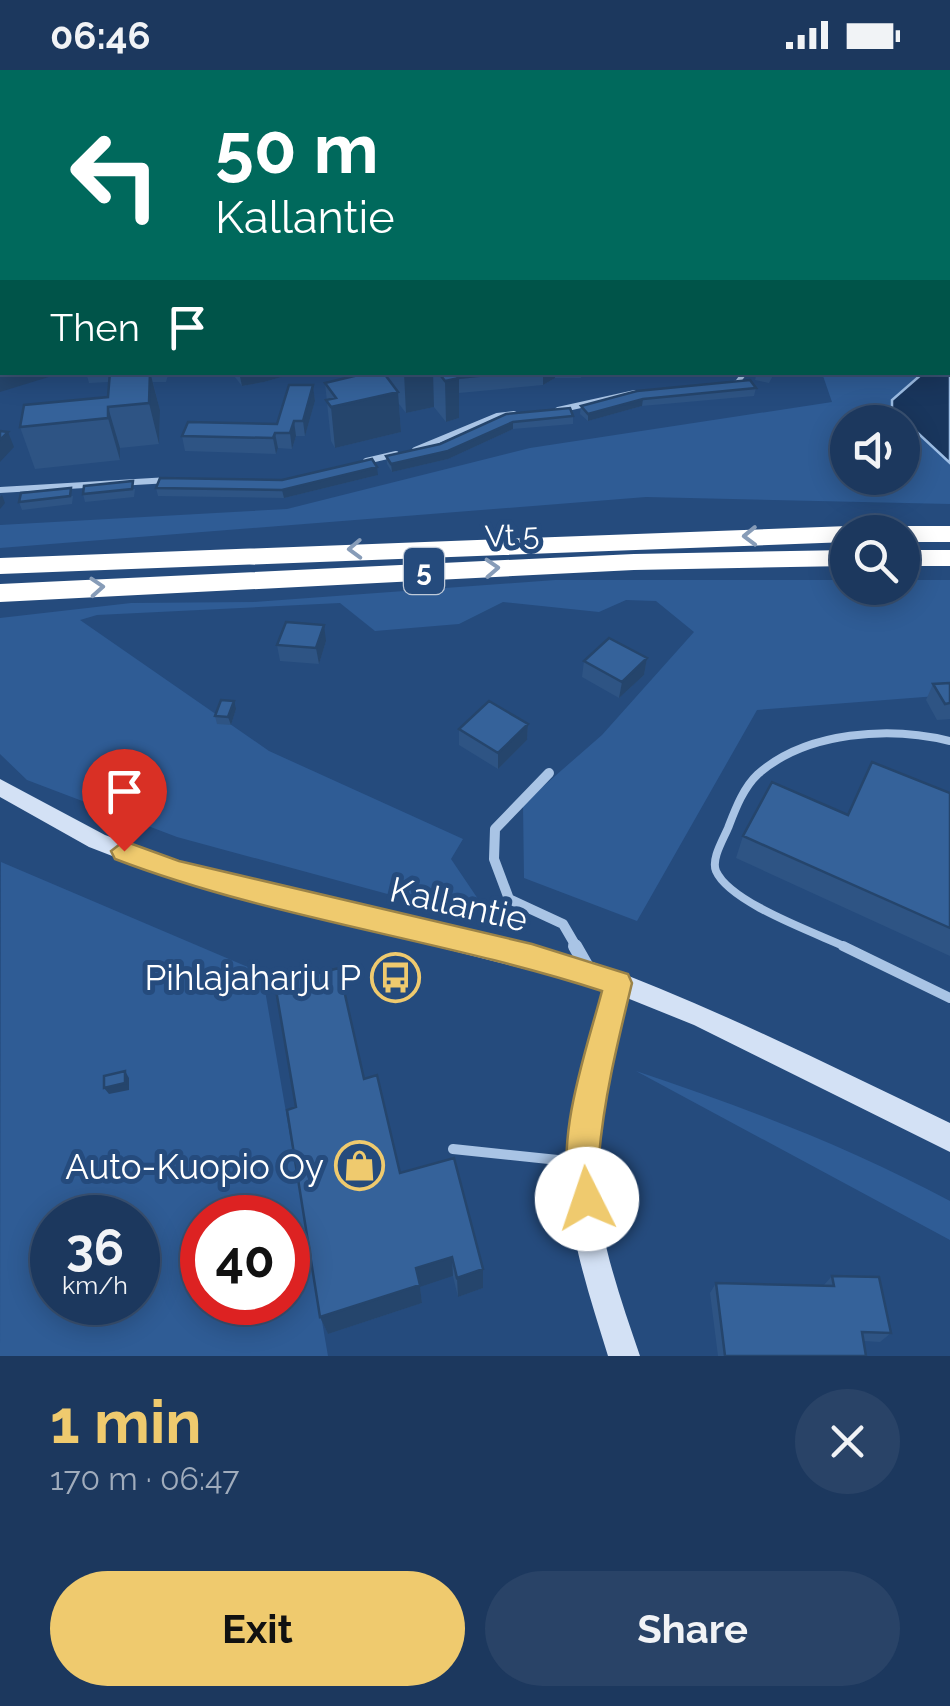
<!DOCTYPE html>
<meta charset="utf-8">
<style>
:root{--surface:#1c385e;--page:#294367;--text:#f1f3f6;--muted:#a0acbc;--line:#3a5273;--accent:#efca6e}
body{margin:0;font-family:Raleway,sans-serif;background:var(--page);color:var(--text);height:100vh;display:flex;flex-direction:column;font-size:38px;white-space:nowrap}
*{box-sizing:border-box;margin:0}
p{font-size:32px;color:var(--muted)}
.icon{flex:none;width:55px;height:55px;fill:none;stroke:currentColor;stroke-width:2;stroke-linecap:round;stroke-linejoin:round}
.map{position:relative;height:1286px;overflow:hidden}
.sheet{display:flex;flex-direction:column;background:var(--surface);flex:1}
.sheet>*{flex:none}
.banner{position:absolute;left:0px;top:0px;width:950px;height:305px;box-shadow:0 5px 25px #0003,0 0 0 2px var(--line);background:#00695c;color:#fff;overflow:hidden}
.controls{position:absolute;left:830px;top:335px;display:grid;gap:20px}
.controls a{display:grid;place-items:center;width:90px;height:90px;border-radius:50%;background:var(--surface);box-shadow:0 5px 25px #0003,0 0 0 2px var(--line);font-size:50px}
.speed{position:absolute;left:30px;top:1125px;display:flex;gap:20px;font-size:50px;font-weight:700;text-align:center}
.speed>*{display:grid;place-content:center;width:130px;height:130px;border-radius:50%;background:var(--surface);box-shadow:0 5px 25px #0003,0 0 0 2px var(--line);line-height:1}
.speed small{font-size:25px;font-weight:400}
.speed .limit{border:15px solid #d22;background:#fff;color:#111}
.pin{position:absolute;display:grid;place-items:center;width:85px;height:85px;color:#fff;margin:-102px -42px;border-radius:50% 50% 50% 0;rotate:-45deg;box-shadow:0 0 10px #0007}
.pin .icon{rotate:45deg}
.me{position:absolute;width:110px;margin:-55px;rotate:356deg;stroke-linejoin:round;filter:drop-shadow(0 0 8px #0008)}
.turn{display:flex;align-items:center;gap:35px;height:210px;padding:0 50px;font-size:45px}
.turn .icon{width:130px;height:130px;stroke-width:2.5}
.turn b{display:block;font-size:70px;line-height:85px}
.then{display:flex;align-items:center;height:95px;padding:0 50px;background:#0003;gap:20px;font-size:38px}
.round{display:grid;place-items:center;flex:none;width:105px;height:105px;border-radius:52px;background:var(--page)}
.summary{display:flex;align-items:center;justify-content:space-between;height:170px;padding:0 50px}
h1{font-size:60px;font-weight:700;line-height:75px;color:var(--accent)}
.primary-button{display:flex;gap:20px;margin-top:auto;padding:20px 50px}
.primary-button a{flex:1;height:115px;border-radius:60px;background:var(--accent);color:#111;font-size:40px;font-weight:700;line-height:115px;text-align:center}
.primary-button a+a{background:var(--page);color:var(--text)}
.status{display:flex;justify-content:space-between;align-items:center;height:70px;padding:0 50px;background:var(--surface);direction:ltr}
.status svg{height:28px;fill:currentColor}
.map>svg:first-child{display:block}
.green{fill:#2f5c95;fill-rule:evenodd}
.water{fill:#19365d;stroke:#9ebfe6;stroke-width:2.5}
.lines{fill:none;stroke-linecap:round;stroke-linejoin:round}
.lane-far3{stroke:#a9c4e5;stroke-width:5}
.lane-far2{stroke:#a9c4e5;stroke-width:6}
.lane-far1{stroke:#a9c4e5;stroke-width:8}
.lane{stroke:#a9c4e5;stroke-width:10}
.street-far1{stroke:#a9c4e5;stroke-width:10}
.street{stroke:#a9c4e5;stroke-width:14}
.secondary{fill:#d3e1f5;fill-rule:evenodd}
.highway{fill:#fff;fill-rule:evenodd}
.wall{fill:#2e5484}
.shaded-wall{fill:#25456c}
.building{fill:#35629a;stroke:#25456c;stroke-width:2.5}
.oneway{stroke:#879cb8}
.route{fill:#efca6e;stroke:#9b8348;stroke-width:2.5}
.labels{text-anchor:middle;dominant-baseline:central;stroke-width:10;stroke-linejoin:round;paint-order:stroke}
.shield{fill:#254b7d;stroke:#bec9d8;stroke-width:2.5}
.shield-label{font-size:28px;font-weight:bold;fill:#fff}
.street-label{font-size:30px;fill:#fff;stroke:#254b7d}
.near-street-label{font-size:35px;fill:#fff;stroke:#254b7d}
.near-poi-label{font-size:35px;fill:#fff;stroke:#254b7d;text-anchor:end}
</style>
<div class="status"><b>06:46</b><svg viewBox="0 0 49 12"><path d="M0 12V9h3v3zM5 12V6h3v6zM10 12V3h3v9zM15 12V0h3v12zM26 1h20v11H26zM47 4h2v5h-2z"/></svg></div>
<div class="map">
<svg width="950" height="1286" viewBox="0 0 950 1286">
<rect width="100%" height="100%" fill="#254b7d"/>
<!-- green -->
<path class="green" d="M0,0H950V272L948,2H2V66Z
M822,303H923L892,330V339L950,393V434L646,427L0,478V455L287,439L530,378L832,332ZM848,352H902V408H848Z
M555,510H847L848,518H902L903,510H950V625L757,640L637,851L524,808L523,734L602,665L694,562L656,531L626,530L599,542L503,532L459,554L375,561L340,533L97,545L80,550L269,681L463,769L451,789L478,829L465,845L177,767L27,710L0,684V548L131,533L253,532Z
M1,792L262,903L328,1286H0ZM52,1148H138V1232H52ZM202,1148H288V1232H202Z
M636,1001C744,1037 849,1077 950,1131V1170Z"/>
<!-- water -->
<path class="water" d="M948,271L950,272V393L892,339V330L923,303L948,302Z"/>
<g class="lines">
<!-- lane-far3 -->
<path class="lane-far3" d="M0,273L2,269
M730,314L737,313L745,302
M624,326L636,323"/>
<!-- lane-far2 -->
<path class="lane-far2" d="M558,340L635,323
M415,380L497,346L514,344
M366,391L396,384
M0,420L169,410"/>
<!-- lane-far1 -->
<path class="lane-far1" d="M848,878C816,863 730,833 716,801C711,789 723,770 728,758C735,740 743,718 758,704C807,661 890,656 950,671"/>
<!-- lane -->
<path class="lane" d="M843,876L950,928
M453,1079L577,1092"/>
<!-- street-far1 -->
<path class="street-far1" d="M549,703L495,759L494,789L509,829L563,854L577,878"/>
<!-- street -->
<path class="street" d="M575,876L587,897"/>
<!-- secondary -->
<path class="secondary" d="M0,709L105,765L178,792L590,891C714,937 831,996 950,1053V1082L694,955L627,928C612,988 593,1050 596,1112C600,1172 621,1230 640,1286H608C591,1230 571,1173 568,1115C564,1049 588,982 604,919L177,811L89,777L0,727Z"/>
<!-- highway -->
<path class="highway" d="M848,456L860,462H848V472L0,504V488Z
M902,456H950V472H902V462H890Z
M848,480V496L634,500L0,532V514L634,484Z
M902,480H950V496H902Z"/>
</g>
<!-- wall -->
<path class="wall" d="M2,54V93L0,90V56Z
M86,302H169L166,312H153L160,340L159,374L120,378V390L35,399L20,357L108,327L109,312L89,313Z
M231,302H299L264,312L242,316Z
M384,302H581V308H555L543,315L459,323V348L446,352L434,337L406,343L399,334L401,362L335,378L331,371L325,313Z
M757,302H775L769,313L755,310Z
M313,315L315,331L305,366H296L292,379L278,378L276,384L185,381L182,366L277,354Z
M756,318L754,326L642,336L588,351L580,344L581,336L637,321Z
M506,344L573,346V354L513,359L448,389L392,402L387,394L386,386L440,374Z
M378,405L284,428L158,426L156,418Z
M135,419L134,427L85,432L83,424Z
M73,426L72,434L22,440L19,432Z
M326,571L319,594L280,591L277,575Z
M647,588L644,605L619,628L582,607L584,591Z
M950,613V649L937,650L926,630L933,614Z
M236,639L231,655L217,654L215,646Z
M528,654L527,670L498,699L459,675V659Z
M950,723V886L736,788L743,766Z
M364,1009L400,1103L483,1218L458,1227L453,1206L420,1217L422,1233L328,1264L320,1247L296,1037Z
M832,1206L891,1263L880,1272L864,1271L866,1286H718L710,1223L716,1213L823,1216Z"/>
<!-- shaded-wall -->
<path class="shaded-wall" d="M2,189V210L0,214V193Z
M9,302H51L52,306L0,322V305Z
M150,302L160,340L159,374L149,333Z
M239,302H299L264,312L242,316Z
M433,302L434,337L406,343L404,303Z
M543,302H555V308L543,315Z
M459,308V348L446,352L445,311Z
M313,315L315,331L305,366L303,351Z
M398,322L401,362L335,378L331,337Z
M643,329L642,336L588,351V344Z
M108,337L120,378V390L108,348Z
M294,351L296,366L292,379L290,363Z
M513,352V359L448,389L392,402L391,394Z
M8,362L14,377L0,392V370Z
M275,363L278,378L276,384L273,368Z
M377,397L378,405L284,428L282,420Z
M2,425L5,433L0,439V427Z
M324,555L326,571L319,594L316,578Z
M647,588L644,605L619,628L622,612Z
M234,631L236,639L231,655L228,647Z
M528,654L527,670L498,699V683Z
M125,1001L129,1008V1020L109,1024L104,1018Z
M452,1187L453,1206L420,1217L422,1233L328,1264L320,1247L416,1198Z
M483,1199V1218L458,1227L457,1208Z"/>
<!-- building -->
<path class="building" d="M0,291H2V302H9L0,305Z
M110,302H150L149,333L108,337V348L20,357L24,335L108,327Z
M371,302H383L398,322L331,337L326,330L336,328L325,313Z
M438,302H454L459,308L445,311Z
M455,302H516L458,308Z
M750,310L756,318L643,329L588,344L581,336L637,321Z
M289,315H313L303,351H294L290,363H275L273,368L182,366L188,352L277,354Z
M570,338L573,346L513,352L448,381L391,394L386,386L440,374L506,344Z
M0,361L8,362L0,370Z
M372,389L377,397L282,420L156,418L160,408L282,410Z
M133,411L132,419L83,424L84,416Z
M71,418L70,426L19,432L21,423Z
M286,552L324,555L316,578L277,575Z
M609,568L647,588L622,612L584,591Z
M950,613V633L945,634L933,614Z
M221,630L234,631L228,647L215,646Z
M489,631L528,654L498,683L459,659Z
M872,692L950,723V858L743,766L772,712L848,745Z
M339,898L364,1009L377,1005L400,1103L454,1088L483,1199L457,1208L452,1187L416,1198L420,1215L320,1247L287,1040L296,1037L275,914Z
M125,1001V1013L104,1018V1006Z
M832,1206L879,1207L891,1263L862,1262L866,1286H725L716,1213L834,1216Z"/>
<!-- one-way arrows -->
<defs><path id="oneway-chevron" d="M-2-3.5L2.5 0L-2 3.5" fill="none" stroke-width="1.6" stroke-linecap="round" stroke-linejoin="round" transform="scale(2.5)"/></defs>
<g class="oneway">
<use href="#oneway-chevron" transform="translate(750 466) rotate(179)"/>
<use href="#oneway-chevron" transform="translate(355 479) rotate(178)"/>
<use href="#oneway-chevron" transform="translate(492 498) rotate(-3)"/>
<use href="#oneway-chevron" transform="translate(97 517) rotate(-4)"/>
</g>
<!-- route -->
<path class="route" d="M124,771L179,791L532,874L628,904L632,913C618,971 604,1027 599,1086C597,1105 606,1122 598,1141L587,1146L575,1141C550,1080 586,982 602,921C442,869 272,849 115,789L111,781Z"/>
<!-- icons -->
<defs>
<symbol id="bus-ring" viewBox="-11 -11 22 22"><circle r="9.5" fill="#254b7d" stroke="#efca6e" stroke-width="1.5"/><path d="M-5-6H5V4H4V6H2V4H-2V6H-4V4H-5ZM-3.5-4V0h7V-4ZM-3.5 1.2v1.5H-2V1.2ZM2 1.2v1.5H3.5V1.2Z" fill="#efca6e"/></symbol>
<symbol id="shop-ring" viewBox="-11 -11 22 22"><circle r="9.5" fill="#254b7d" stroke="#efca6e" stroke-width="1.5"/><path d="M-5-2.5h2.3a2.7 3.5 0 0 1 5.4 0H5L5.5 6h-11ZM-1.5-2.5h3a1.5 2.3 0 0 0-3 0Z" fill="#efca6e"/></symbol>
</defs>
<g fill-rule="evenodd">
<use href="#bus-ring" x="368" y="880" width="55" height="55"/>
<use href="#shop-ring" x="332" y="1068" width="55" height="55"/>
</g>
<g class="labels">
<!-- shield labels -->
<rect class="shield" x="404" y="478" width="40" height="46" rx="8"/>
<g class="shield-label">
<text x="424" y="501">5</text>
</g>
<!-- street labels -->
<g class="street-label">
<text transform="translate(512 465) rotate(-3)">Vt 5</text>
</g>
<!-- near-street labels -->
<g class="near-street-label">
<text transform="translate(459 834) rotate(13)">Kallantie</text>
</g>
<!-- near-poi labels -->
<g class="near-poi-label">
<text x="361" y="907">Pihlajaharju P</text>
<text x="324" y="1096">Auto-Kuopio Oy</text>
</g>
</g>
</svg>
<div class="controls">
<a><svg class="icon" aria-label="sound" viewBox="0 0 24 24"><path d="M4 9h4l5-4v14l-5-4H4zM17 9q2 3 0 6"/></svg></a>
<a><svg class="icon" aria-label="search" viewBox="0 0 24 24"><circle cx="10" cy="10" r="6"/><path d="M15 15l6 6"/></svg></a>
</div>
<div class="speed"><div>36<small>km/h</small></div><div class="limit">40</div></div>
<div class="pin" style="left:124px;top:781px;background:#d93025"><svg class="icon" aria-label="arrive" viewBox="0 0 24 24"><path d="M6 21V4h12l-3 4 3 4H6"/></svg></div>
<svg class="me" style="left:587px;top:1129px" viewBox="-20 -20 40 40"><circle r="19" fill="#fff"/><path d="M0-13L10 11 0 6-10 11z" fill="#efca6e"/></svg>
<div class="banner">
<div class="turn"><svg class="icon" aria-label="left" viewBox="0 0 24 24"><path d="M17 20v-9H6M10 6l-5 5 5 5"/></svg><div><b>50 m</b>Kallantie</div></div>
<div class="then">Then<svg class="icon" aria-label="arrive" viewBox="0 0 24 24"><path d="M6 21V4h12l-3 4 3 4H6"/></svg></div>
</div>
</div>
<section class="sheet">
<div class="summary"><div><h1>1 min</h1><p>170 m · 06:47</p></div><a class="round"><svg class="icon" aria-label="close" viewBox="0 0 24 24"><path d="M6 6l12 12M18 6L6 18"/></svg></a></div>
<div class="primary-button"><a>Exit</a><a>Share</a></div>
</section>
